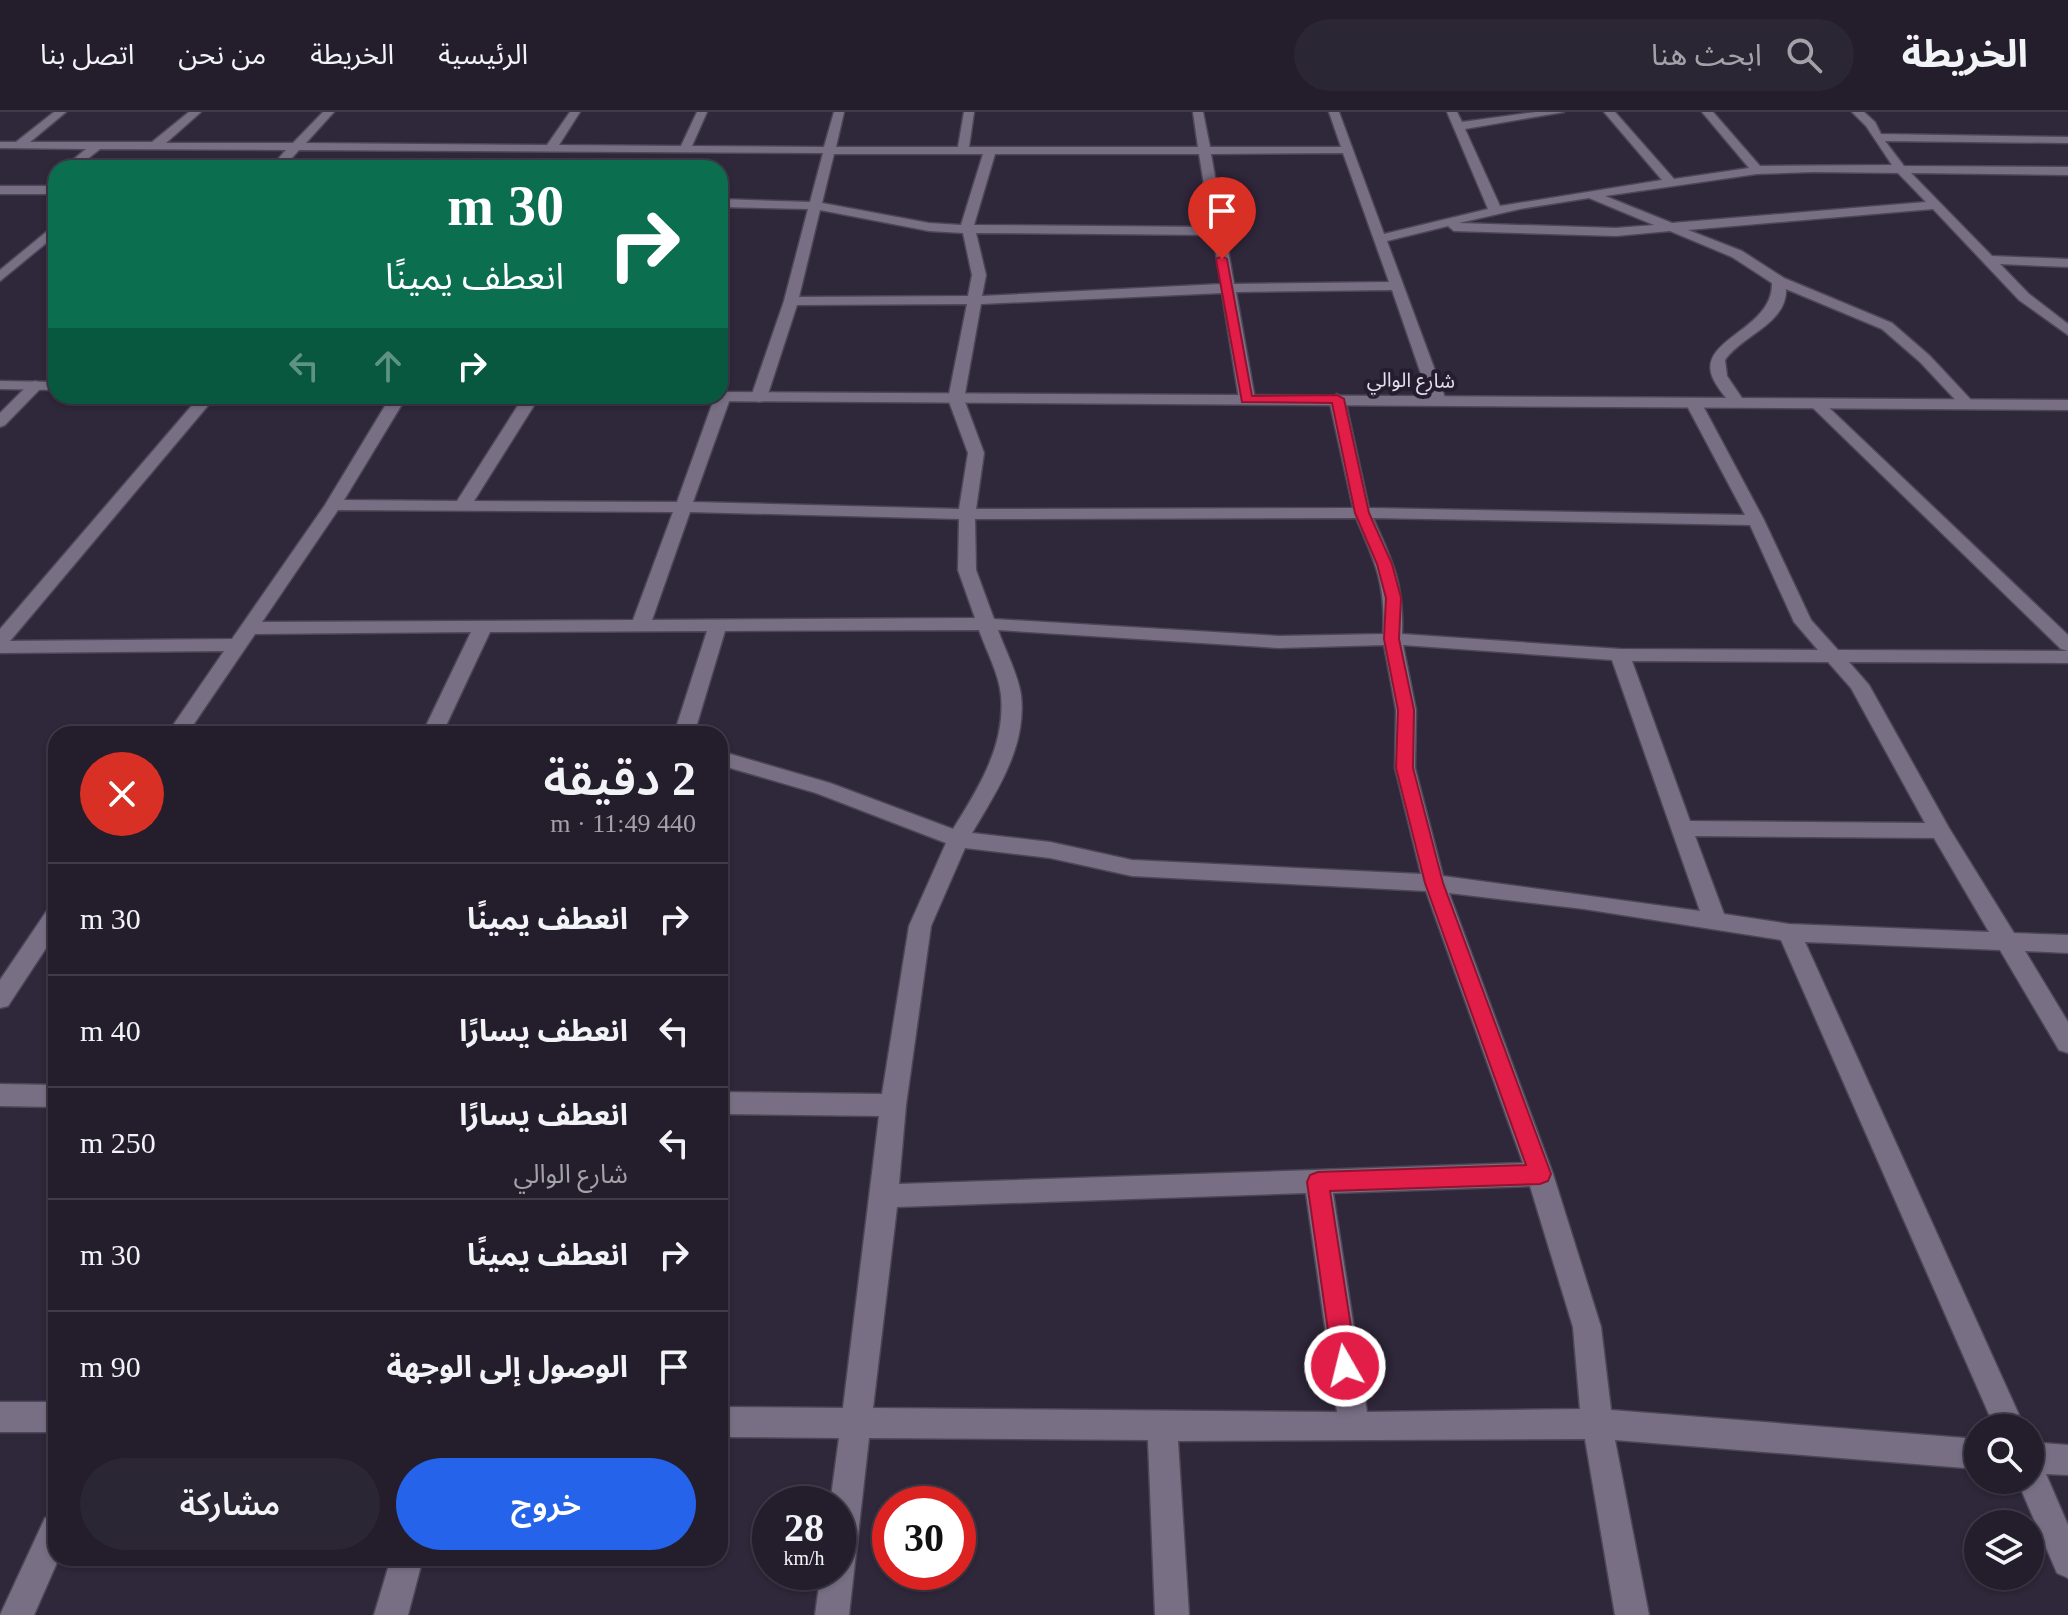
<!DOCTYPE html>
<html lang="ar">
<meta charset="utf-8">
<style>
:root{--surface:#231d2c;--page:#2b2634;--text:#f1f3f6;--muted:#a3a2a9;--line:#403b48;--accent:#2563eb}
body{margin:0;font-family:"Times New Roman","Noto Sans Arabic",serif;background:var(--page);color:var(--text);direction:rtl;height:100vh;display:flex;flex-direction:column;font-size:30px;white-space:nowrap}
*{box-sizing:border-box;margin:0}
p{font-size:26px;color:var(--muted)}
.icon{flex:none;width:44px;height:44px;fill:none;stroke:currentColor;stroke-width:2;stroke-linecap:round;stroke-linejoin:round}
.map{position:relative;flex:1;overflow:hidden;direction:ltr}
.side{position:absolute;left:48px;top:614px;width:680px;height:840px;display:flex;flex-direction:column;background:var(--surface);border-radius:24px;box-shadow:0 2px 6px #0004,0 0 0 2px var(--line);direction:rtl}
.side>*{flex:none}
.top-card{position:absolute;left:48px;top:48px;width:680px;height:244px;border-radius:24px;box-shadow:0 2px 6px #0004,0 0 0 2px var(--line);direction:rtl;background:#0b6e4f;color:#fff;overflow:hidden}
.buttons{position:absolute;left:1964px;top:1302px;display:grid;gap:16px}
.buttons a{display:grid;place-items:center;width:80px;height:80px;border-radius:50%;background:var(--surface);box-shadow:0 2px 6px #0004,0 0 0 2px var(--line);font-size:40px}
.speed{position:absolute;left:752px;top:1374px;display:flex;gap:16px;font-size:40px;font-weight:700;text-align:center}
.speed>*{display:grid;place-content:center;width:104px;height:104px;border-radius:50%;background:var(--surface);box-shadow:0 2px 6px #0004,0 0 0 2px var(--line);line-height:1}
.speed small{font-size:20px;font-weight:400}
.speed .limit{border:12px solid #d22;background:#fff;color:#111}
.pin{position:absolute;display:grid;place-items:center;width:68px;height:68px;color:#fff;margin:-82px -34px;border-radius:50% 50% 50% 0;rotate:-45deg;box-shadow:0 0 8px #0007}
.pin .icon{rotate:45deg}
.me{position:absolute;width:88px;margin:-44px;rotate:352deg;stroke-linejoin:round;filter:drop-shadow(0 0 6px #0008)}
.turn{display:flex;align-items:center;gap:28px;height:168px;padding:0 32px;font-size:36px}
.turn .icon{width:104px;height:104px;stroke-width:2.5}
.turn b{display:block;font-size:56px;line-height:68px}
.lanes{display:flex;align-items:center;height:76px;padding:0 32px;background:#0003;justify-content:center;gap:40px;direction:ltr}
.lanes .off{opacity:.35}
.round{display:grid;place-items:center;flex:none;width:84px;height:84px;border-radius:42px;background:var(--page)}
.head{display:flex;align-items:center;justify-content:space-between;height:136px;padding:0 32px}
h1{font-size:48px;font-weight:600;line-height:60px}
.button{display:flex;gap:16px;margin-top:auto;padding:16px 32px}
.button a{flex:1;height:92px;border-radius:48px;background:var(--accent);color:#fff;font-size:32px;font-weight:600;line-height:92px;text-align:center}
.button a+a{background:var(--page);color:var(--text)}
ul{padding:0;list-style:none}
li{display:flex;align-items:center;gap:24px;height:112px;padding:0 32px;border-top:2px solid var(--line)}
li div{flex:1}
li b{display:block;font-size:30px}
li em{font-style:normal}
header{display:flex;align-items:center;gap:48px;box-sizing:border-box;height:112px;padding:0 40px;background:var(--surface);border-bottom:2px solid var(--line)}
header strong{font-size:38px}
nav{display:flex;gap:44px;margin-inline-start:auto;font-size:28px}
.search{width:560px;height:72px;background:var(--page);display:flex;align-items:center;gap:20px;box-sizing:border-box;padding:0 28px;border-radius:44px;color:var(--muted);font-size:30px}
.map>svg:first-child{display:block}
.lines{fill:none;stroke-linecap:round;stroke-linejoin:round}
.minor-casing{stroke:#4c4656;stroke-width:3}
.secondary-casing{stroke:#4c4656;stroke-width:3}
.minor{fill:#786f85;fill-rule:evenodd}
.secondary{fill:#786f85;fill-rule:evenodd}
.route{fill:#e11d48;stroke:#92132f;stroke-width:2}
.labels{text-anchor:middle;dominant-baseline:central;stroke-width:8;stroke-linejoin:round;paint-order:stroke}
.far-street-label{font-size:20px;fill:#e3deeb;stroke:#251d2f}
</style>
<header>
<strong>الخريطة</strong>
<div class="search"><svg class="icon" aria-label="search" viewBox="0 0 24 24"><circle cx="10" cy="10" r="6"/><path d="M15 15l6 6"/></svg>ابحث هنا</div>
<nav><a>الرئيسية</a><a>الخريطة</a><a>من نحن</a><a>اتصل بنا</a></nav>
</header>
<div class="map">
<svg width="2068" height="1503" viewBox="0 0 2068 1503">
<rect width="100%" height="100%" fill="#2f273a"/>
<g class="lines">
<defs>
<path id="minor" d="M54,0H66L30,30H152L189,0H201L166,31H293L323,0H334L306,31L547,33L570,0H580L559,33L681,34L697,0H707L692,34L824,35L834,0H844L836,35H958L964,0H974L969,35H1198L1193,0H1203L1210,35H1341L1329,0H1339L1384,122L1488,97L1447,0H1457L1462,10L1536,0H1564L1465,17L1500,94L1662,68L1604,0H1615L1674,67L1749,56L1702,0H1713L1760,54L1892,53L1866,14L1852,0H1864L1875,10L1881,22L2068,25V31L1885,29L1904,54L2068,55V63L1911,61L1992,144L2068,147V155L2000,152L2029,182L2068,212V223L2019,188L1933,97L1688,118L1742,139L1784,166L1892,211L1930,244L1973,290V296H1963L1920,250L1882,217L1786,177C1787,212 1742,223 1725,248L1727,264L1746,292L1743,295H1733C1726,285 1716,275 1712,264C1699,226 1773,218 1772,171L1732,145L1670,119L1616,124L1454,119L1448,114L1387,129L1446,288L1443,291H1433L1430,288L1392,178L1236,180L1255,287L1247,292L1239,287L1222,181L981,192L964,287L984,341L976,397L1353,396L1329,287L1337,282L1345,287L1369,396L1745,403L1686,292L1694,287L1702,292L1764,408L1811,508L1838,538L2068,539V551L1849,550L1869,573L1949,716L2014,821L2068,823V841L2025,839L2068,910V941L2059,938L2000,838L1805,830L2025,1316H1995L1781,828L1584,797L1449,781L1553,1062L1601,1215L1611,1298L1978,1327V1357L1615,1328L1649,1503H1615L1585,1327L1178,1329L1189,1503H1155L1148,1328L869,1326L849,1503H815L821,1460H838V1392H830L839,1326L720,1325V1295L843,1296L879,1004L720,1002V980L882,982L909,814L946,731L816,681L720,653V639L830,671L953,717C978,677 1006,633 1001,583C999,562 986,538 979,518L725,519L694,622H674L707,519L490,520L442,622H422L471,520L255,522L187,622H167L224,539L0,541V517L200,284H216L10,529L232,527L325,393L391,284H407L344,388L457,389L524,284H540L474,389L677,390L715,284L723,279L731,284L693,390L959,397L968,341L948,287L967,192L797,193L767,285L759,290L751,285L784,189L808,97L720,95V87L810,90L823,41L299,38L283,56H270L286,38L100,37L76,56H63L86,37L0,36V30H16ZM1343,41L1389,170L1234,172L1211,42ZM834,42H983L961,113L929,111L822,91ZM995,42H1199L1211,115L974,113ZM1813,60L1898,61L1926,90L1672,111L1605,84L1757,62ZM1589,86L1654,113L1616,116L1459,111L1520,97ZM820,98L929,119L963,121L972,163L968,184L799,185ZM976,121L1213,123L1221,172L982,184L986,163ZM338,398L673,400L633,508L262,510ZM690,400L959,407L958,458L975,506L652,508ZM1356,406C1375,450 1386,472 1383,522L1279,524L994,507L976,458L975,407ZM1373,406L1750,413L1794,510L1818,538L1620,537L1402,522C1404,472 1393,450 1373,406ZM998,518L1279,536L1384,533L1396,598L1395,656L1421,762L1132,748L1050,730L972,721C997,679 1027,634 1021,583C1018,562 1005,538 998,518ZM1403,533L1612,548L1700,799L1443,764L1415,656L1416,598ZM1632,549L1828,550L1851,576L1925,711L1690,709ZM1695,724L1934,726L1989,820L1789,812L1724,802ZM965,736L1050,746L1132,764L1426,779L1523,1051L899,1072L906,993L931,814ZM1530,1074L1573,1215L1580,1297L1367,1300L1333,1081ZM1306,1081L1337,1300L873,1296L897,1095Z
M0,74H56V82H0Z
M56,112V123L0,169V158Z
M36,269L43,273L41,276L5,313L0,315V301L31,270Z
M1818,288L1823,290L2068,523V539L2061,537L1813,296V290Z
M56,795V821L8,894L0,896V868L48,797Z
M0,972L56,973V995L0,994Z
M0,1290H56V1320H0Z
M2030,1330L2068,1333V1363L2046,1362L2068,1413V1466L2057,1461L2017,1368H2030Z
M56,1401V1446H59L34,1503H0L45,1406Z
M391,1446H423L408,1503H374Z"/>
<path id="secondary" d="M0,269L56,270V278L0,277Z
M720,280L2068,288V298L706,289L698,284H720Z"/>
</defs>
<!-- minor casing -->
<use href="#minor" class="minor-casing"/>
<!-- secondary casing -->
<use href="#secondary" class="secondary-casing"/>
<!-- minor -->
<use href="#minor" class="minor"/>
<!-- secondary -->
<use href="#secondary" class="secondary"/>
</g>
<!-- route -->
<path class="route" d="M1222,144L1227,147L1252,284L1337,283L1344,287L1369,401L1392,452L1401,486L1399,527L1414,598L1413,656L1443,771L1551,1062L1548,1069L1540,1072L1330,1079L1357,1254L1354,1262L1345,1266L1336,1262L1333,1254L1307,1070L1310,1063L1318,1060L1526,1053L1425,771L1396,656L1398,598L1384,527L1386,486L1377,452L1355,401L1332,291L1242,290L1216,147Z"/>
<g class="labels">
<!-- far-street labels -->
<g class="far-street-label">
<text transform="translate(1411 268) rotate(1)">شارع الوالي</text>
</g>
</g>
</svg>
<div class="buttons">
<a><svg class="icon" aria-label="search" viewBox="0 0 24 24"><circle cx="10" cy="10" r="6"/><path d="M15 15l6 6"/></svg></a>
<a><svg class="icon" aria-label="layers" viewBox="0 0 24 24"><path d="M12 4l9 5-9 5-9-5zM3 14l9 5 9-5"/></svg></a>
</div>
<div class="speed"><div>28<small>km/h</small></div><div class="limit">30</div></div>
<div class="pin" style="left:1222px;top:147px;background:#d93025"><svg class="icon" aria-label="arrive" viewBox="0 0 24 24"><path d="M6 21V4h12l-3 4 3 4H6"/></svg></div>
<svg class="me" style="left:1345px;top:1254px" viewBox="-20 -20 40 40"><circle r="17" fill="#e11d48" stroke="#fff" stroke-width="3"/><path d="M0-11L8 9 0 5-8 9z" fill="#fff"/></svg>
<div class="top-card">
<div class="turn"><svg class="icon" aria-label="right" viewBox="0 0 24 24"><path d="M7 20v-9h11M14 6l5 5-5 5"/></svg><div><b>30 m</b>انعطف يمينًا</div></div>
<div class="lanes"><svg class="icon off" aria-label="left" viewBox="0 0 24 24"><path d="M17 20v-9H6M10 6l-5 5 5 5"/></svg><svg class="icon off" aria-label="ahead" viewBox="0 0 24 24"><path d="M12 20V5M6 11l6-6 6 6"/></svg><svg class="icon" aria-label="right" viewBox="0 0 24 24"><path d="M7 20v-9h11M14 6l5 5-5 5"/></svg></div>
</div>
<section class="side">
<div class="head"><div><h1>2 دقيقة</h1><p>440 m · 11:49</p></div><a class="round" style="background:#d93025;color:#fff"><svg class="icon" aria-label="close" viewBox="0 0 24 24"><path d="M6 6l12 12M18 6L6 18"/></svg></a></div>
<ul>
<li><svg class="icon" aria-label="right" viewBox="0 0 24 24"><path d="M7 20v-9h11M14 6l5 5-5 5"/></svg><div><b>انعطف يمينًا</b></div><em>30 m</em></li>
<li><svg class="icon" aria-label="left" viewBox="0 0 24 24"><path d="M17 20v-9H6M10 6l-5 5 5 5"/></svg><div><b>انعطف يسارًا</b></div><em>40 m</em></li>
<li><svg class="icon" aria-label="left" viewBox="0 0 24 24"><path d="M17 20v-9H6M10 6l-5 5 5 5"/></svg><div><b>انعطف يسارًا</b><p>شارع الوالي</p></div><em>250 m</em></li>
<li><svg class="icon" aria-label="right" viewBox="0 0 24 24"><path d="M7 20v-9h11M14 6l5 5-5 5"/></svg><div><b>انعطف يمينًا</b></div><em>30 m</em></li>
<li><svg class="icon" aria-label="arrive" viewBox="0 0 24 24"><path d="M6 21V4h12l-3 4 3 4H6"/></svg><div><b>الوصول إلى الوجهة</b></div><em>90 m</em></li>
</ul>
<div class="button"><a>خروج</a><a>مشاركة</a></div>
</section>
</div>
